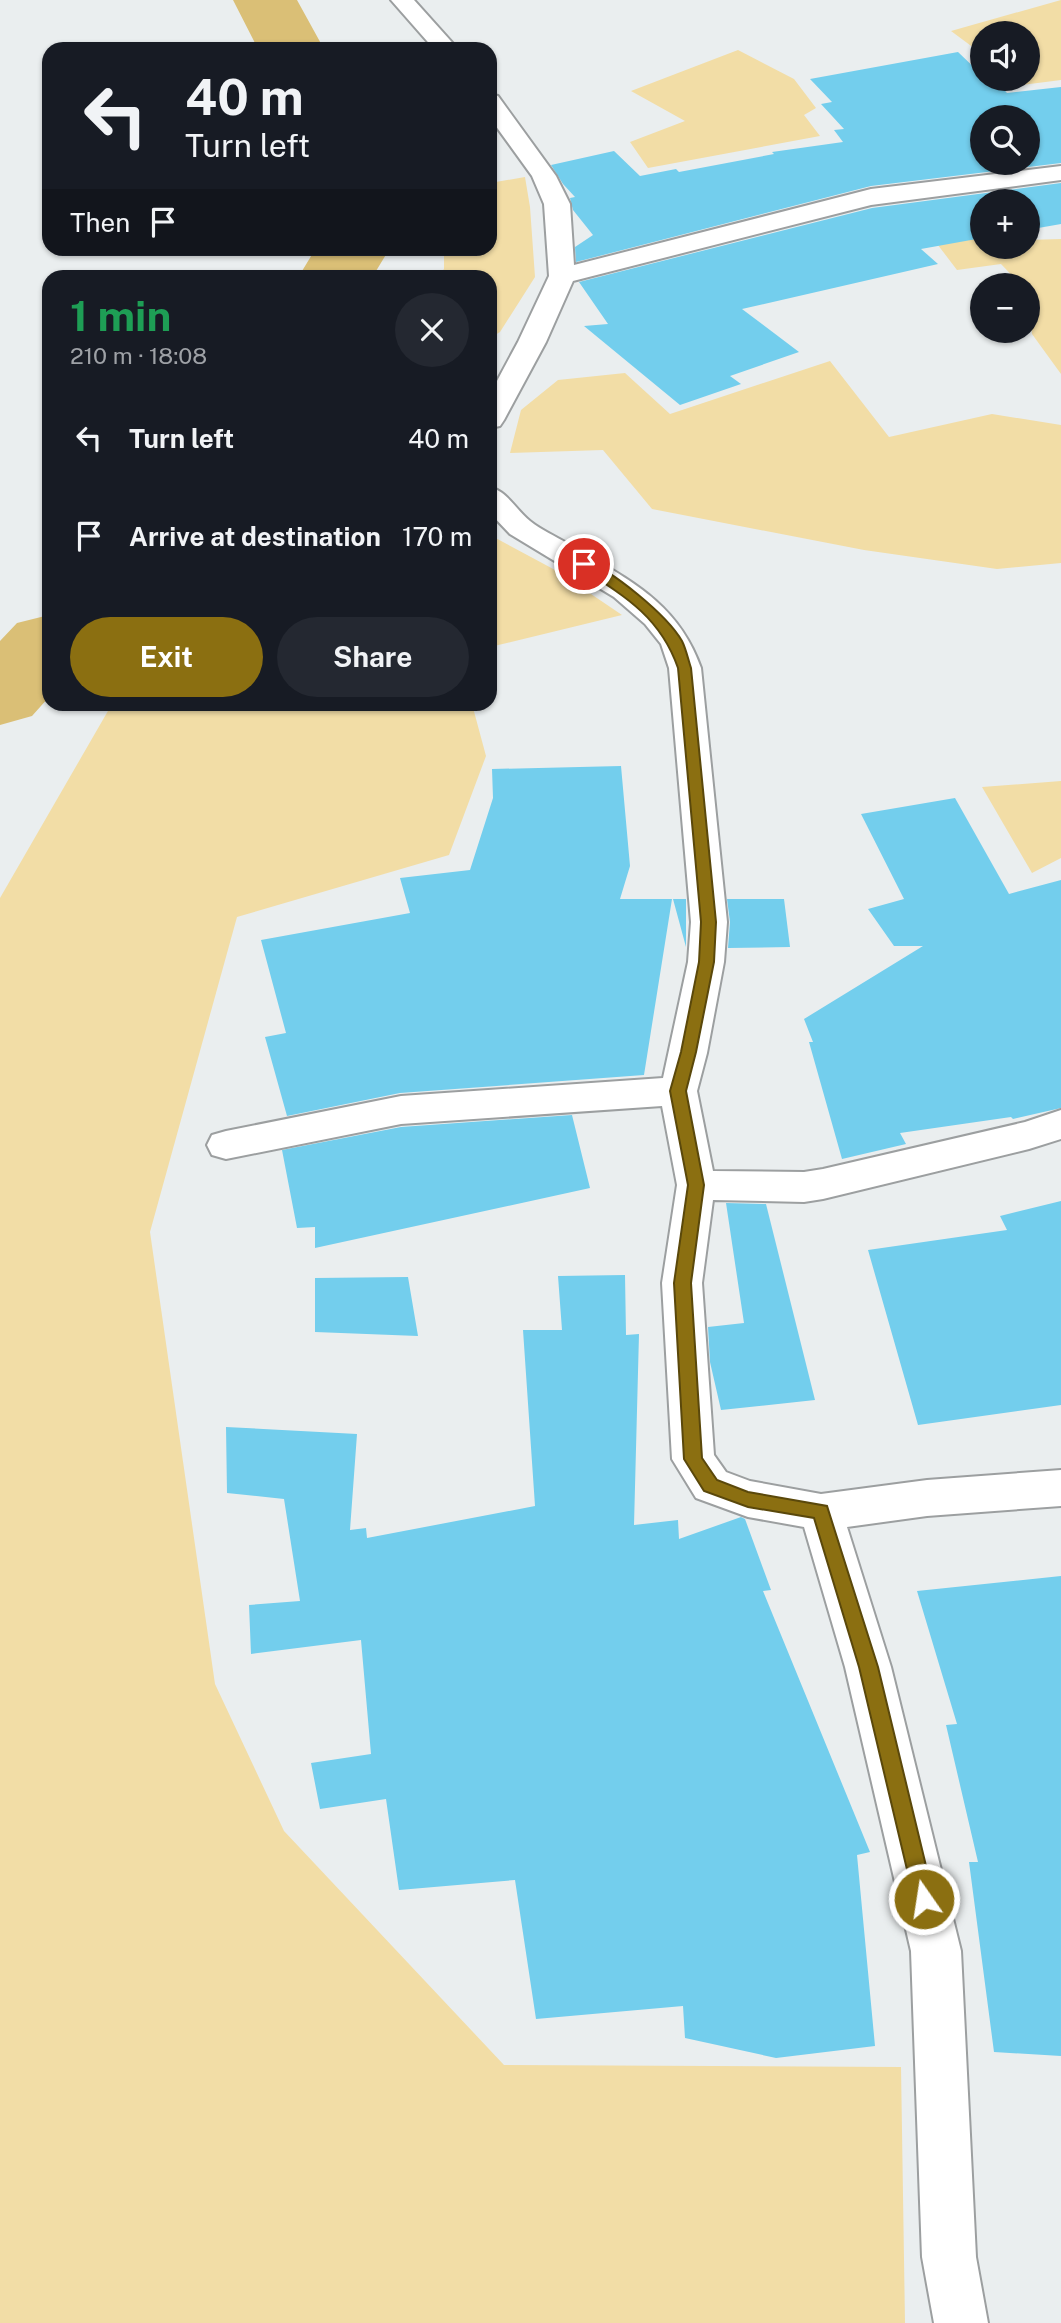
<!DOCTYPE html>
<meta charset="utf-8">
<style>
:root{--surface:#171b24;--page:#242831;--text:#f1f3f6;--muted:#9ea1a6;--accent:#8b6f11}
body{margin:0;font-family:"Public Sans",sans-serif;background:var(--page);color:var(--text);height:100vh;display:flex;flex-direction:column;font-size:26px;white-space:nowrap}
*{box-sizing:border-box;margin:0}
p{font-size:23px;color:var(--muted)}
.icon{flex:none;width:38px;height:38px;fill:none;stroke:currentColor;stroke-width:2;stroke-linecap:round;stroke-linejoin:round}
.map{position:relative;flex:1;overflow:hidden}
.sheet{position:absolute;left:42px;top:270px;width:455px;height:441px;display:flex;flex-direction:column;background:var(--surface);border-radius:21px;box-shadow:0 2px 5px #0004}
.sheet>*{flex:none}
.hud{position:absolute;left:42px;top:42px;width:455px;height:214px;border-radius:21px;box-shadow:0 2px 5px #0004;background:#171b24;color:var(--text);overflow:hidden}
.buttons{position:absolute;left:970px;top:21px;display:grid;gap:14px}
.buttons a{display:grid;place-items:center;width:70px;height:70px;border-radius:50%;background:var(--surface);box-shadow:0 2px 5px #0004;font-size:35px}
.pin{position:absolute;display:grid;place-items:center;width:60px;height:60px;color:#fff;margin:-30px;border:4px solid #fff;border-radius:50%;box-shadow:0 2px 7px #0007}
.me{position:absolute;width:77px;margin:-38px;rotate:347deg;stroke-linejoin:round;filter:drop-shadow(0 0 5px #0008)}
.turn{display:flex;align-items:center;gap:24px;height:147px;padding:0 28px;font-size:32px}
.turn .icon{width:91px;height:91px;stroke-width:2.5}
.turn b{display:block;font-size:49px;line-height:60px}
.then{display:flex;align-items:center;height:66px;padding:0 28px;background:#0003;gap:14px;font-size:26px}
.round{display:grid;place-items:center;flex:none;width:74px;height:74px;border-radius:37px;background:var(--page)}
.overview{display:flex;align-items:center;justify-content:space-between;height:119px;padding:0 28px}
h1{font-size:42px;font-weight:700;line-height:52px;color:#1e9e55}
.cta{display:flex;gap:14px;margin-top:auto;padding:14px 28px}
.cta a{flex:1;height:80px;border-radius:42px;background:var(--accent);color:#fff;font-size:28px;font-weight:700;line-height:80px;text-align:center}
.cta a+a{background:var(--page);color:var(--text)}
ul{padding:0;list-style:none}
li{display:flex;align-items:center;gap:21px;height:98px;padding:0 28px}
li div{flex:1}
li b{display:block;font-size:26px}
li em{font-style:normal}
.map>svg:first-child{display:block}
.green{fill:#f2dda6}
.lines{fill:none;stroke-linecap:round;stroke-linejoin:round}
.river{fill:#dabf76;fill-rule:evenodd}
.building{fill:#73ceed;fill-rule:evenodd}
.street-casing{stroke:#9c9fa0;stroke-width:4}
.street{fill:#fff;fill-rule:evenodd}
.route{fill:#8b6f11;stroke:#5a480b;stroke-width:2}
</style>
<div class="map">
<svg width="1061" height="2323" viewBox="0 0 1061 2323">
<rect width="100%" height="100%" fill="#eaeeef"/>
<!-- green -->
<path class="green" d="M1061,0V80L1022,85L1014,79H1027V33H982V54L951,31Z
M738,50L794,79L816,108L804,115L820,136L648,168L630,142L685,121L631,91Z
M525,177L530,207L535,277L500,332L490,338V276H438L444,269V249L490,248V183Z
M982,225V247H1027V240L1061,239V374L1032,334L1027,285H1021L1001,264L957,270L928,232Z
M830,361L889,437L992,414L1061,425V563L997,569L864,550L652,509L603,450L510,453L521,410L558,380L625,373L670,414Z
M490,535L557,571L622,615L490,647Z
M112,704H472L486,756L449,855L237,917L150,1232L215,1684L284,1831L504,2065L901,2067L905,2323H0V898Z
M1061,781V858L1032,873L982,787Z"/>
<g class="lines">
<!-- river -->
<path class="river" d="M233,0H297L324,49H258Z
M316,248H390L373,276H299Z
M49,615V697L32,716L0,725V641L17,623Z"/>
</g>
<!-- building -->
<path class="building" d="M958,52L982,75V79H994L1007,93L1061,87V163L871,186L576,262L575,247L593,235L573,210L570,198L575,197L563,184L551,165L614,151L640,176L676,169L679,172L774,154L772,152L843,142L834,130L844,129L821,104L832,102L810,79ZM982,117H1027V163H982Z
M1061,183V224L1027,230V201H982V238L921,249L938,264L742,309L799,352L730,376L741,384L680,405L584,326L608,324L579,282L872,208Z
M621,766L630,866L620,899H672L644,1075L400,1093L287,1116L265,1037L286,1033L261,940L410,913L400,878L470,870L493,798L492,769Z
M955,798L1009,894L1061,880V1108L1013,1119L1011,1117L900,1133L906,1144L842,1159L809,1042H813L804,1019L923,946H894L868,909L904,899L861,814Z
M673,899H686V947Z
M727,899H784L790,947L728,948L730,922Z
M572,1115L590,1188L315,1248V1227L297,1228L282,1150L401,1127Z
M1061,1201V1405L918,1425L868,1250L1007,1230L1000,1216Z
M726,1203L766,1204L815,1400L721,1410L710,1362L708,1327L744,1323Z
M625,1275L626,1335L639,1334L634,1525L678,1520L679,1539L741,1517L745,1519L771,1590L763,1591L870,1852L857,1855L875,2046L776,2058L685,2038L683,2006L536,2019L515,1880L399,1890L386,1799L320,1809L311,1763L371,1754L361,1640L251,1654L249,1605L300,1601L284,1499L227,1493L226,1427L357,1434L350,1530L366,1528L367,1538L535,1506L523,1330H562L558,1276Z
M408,1277L418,1336L315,1332V1278Z
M1061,1576V2056L994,2052L969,1862H978L946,1725L957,1724L917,1591Z"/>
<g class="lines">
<defs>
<path id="street" d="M391,0H414L458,49H434Z
M490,94L498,96L556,176L570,204L574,265L871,189L1061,166V180L871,205L573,281L546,342L504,420L500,426L490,428V394L518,342L549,276L544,204L532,176L490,118Z
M490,487C508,492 516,510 530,521C541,530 555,536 567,543C625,578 677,600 701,668L727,922L724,962L707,1053L697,1091L713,1171L804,1172L823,1169L1025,1122L1061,1110V1139L1029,1149L823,1199L804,1202L713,1200L702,1283L714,1455L726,1472L750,1481L821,1494L927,1480L1061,1470V1506L927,1516L847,1527L891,1667L961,1951L976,2257L988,2323H934L922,2257L911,1951L845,1667L804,1527L748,1517L696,1498L672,1459L662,1283L677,1185L662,1106L401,1124L226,1159L212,1155L207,1145L212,1135L226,1131L401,1096L663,1078L688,962L691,922L669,668L661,644L645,624L614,597L510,534L490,513Z"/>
</defs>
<!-- street casing -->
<use href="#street" class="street-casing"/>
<!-- street -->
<use href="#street" class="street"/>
</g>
<!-- route -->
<path class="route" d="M584,560C612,570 667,615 682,641C686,649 688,659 691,668L716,922L714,962L696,1052L686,1091L704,1185L691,1283L702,1458L717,1480L748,1492L827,1506L878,1667L934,1899L931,1906L924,1909L917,1906L914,1899L859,1667L814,1518L748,1507L704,1491L684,1459L674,1283L688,1185L670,1091L681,1052L699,962L701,922L678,668C660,616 623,595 579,567V562Z"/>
</svg>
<div class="buttons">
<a><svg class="icon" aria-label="sound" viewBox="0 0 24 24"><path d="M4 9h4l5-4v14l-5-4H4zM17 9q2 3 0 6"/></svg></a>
<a><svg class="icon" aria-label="search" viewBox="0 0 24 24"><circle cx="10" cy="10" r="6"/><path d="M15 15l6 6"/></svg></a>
<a>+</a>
<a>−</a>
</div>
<div class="pin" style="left:584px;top:564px;background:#d93025"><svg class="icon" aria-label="arrive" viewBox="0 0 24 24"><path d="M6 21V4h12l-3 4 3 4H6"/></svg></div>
<svg class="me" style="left:924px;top:1899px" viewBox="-20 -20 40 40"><circle r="17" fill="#8b6f11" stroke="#fff" stroke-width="3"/><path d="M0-11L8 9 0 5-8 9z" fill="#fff"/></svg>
<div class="hud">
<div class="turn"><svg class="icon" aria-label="left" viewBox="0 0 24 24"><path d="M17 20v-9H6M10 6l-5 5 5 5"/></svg><div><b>40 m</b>Turn left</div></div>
<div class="then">Then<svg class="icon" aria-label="arrive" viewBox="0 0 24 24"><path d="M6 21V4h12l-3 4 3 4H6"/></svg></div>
</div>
<section class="sheet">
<div class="overview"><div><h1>1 min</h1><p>210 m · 18:08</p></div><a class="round"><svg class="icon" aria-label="close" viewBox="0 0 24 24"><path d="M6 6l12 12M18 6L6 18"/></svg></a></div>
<ul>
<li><svg class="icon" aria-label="left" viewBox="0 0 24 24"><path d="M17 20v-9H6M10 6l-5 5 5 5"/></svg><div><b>Turn left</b></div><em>40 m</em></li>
<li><svg class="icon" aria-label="arrive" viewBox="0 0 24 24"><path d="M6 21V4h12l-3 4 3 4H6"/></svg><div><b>Arrive at destination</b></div><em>170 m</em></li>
</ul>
<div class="cta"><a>Exit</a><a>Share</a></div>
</section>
</div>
